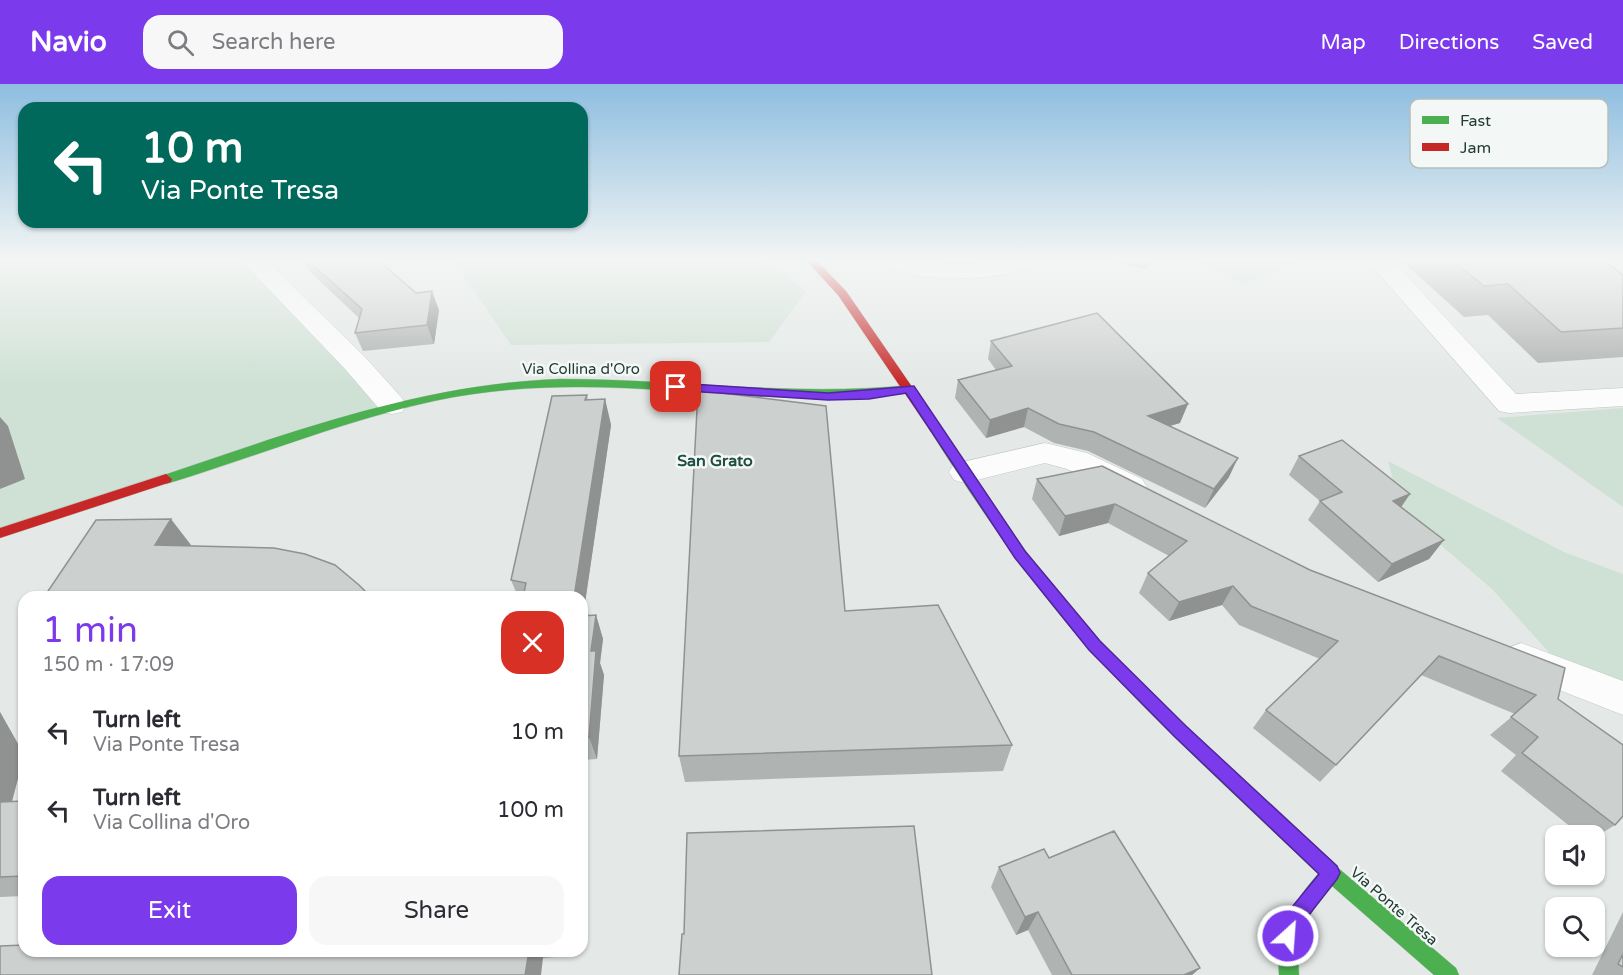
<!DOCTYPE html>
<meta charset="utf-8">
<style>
:root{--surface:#fff;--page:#f7f7f7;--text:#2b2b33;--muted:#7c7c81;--accent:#7c3aed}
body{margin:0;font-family:"Varela Round",sans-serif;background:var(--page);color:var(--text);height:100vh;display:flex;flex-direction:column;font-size:22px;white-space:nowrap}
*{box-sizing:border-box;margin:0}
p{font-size:20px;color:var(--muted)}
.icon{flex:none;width:33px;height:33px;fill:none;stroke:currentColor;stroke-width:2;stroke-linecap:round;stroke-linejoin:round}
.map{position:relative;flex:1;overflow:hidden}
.panel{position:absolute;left:18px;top:507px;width:570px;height:366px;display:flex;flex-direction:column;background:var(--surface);border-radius:18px;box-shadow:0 2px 4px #0004}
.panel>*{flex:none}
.hud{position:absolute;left:18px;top:18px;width:570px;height:126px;border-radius:18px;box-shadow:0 2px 4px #0004;background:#00695c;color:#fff;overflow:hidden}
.tools{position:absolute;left:1545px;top:741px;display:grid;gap:12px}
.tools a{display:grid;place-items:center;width:60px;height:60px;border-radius:12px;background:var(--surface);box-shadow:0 2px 4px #0004;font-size:30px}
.pin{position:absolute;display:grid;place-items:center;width:51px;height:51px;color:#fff;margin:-26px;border-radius:12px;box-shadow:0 3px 9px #0006}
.me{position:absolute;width:66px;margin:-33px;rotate:26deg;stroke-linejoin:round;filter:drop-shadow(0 0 4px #0008)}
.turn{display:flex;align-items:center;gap:21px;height:126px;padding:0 24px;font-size:27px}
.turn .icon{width:78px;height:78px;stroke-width:2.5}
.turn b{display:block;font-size:42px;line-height:51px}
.round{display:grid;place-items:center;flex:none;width:63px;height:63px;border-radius:18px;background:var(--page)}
.headline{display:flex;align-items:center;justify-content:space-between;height:102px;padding:0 24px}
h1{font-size:36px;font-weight:600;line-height:45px;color:var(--accent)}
.action{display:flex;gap:12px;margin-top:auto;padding:12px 24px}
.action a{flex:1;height:69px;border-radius:18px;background:var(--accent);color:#fff;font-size:24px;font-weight:600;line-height:69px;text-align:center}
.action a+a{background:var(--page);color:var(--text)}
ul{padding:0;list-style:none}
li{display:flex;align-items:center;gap:18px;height:78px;padding:0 24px}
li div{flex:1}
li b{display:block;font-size:22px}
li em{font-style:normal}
header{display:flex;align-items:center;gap:36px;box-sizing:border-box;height:84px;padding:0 30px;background:var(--accent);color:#fff}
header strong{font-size:28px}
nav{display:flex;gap:33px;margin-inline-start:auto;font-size:21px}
.search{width:420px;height:54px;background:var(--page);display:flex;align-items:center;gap:15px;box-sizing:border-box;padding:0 21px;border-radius:18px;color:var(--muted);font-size:22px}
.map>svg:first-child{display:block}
.green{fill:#cfe1d5}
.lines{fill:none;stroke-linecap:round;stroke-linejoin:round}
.street-casing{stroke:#c1c6c4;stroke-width:1}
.fast-casing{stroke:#c0c7c4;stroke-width:1}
.jam-casing{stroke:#c0c7c4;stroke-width:1}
.street{fill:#fbfcfb;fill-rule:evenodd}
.fast{fill:#4caf50;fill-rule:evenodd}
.jam{fill:#c62828;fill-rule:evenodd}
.wall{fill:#afb3b2}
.shaded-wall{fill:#8f9291}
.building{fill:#ccd0cf;stroke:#8f9291;stroke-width:1.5}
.route{fill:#7c3aed;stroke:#51269a;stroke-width:1.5}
.labels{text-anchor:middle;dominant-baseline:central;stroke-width:5;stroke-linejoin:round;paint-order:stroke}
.street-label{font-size:15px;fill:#243b35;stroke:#f3f8f6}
.neighbourhood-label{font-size:16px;font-weight:bold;fill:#214c42;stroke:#f3f8f6}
.key{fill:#f3f8f6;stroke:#b5bfbc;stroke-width:1.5}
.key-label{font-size:16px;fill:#243b35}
</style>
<header>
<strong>Navio</strong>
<div class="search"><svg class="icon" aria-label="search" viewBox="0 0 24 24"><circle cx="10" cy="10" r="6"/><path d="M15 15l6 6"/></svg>Search here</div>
<nav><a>Map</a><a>Directions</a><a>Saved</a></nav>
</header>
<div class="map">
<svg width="1623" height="891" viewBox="0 0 1623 891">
<rect width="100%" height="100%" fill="#e4e9e7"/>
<!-- green -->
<path class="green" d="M0,175H252L355,279L392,321L0,448Z
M455,175H765L806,207L769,258L511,261L459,185Z
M1191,175H1308L1245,200Z
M1623,324V423L1497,334Z
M1388,377L1564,468L1623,490V603L1561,582L1492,505L1401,427Z"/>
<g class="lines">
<defs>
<path id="street" d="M240,175H265L365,273L402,314L406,321L402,328L392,330L382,328L345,285Z
M882,175C907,173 932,180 957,180C984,181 1010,173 1037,175C1019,200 900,201 882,175Z
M1366,175H1391L1516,310L1623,304V322L1509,329L1499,327Z
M1045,359L1087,369L1142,395L1147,403L1142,411L1131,414L1067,385L1045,379L965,399L954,396L949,388L954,380Z
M1521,559L1623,597V631L1508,586L1502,575L1508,564Z"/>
<path id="fast" d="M560,295C679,295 791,313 910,301L916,305C909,312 891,311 881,311C812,317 743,312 673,307C593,301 513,300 434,317C342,337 256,373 166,400L160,395L161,392C292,348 421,300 560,295Z
M935,341L939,342L1025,467L1100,557L1186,642L1337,783L1456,884L1459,891H1434L1332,802C1306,832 1296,850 1299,891H1279C1276,848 1290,822 1318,790C1241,716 1162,645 1090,566C1029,498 978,422 929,345Z"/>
<path id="jam" d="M805,175H815L846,207L939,342L941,345L939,348H931L838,211Z
M166,390L172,395L171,398L0,454V444Z"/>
</defs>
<!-- street casing -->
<use href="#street" class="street-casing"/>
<!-- fast casing -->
<use href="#fast" class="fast-casing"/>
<!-- jam casing -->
<use href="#jam" class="jam-casing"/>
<!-- street -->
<use href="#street" class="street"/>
<!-- fast -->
<use href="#fast" class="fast"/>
<!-- jam -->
<use href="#jam" class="jam"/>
</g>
<!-- wall -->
<path class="wall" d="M303,175H377L416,209L439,226L434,260L363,267L355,249L359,234L309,187Z
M1106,175H1156L1145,185L1106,176Z
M1403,175H1604L1603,176L1623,191V273L1538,279L1488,231L1464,233L1402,177Z
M991,257L1180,339L1170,342L1229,393L1205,424L1088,367L1054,359L1024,343L986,354L955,314L958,296L996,286L988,275Z
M587,311L588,316L605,315L611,341L583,532L596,531L603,555L600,579L604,591L597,675L582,676V513H518L511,496Z
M1299,372L1410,410L1401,423L1444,456L1429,475L1378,498L1308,436L1320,417L1289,391Z
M1102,382L1558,615L1615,741L1594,754V752H1582L1501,687L1516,671L1490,651L1515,630L1421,591L1320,698L1253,644L1266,626L1320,575L1239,541L1222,521L1169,537L1139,509L1148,489L1169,472L1108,439L1059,452L1032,415L1037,395Z
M845,527L1012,661L1003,687L685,698L679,672Z
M0,628L22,667L23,675L12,718L24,717V812L0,813Z
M999,783L1200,884L1192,891H1052L1028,846L1016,851L991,803Z
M1623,828V891H1592Z
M24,867H556L555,873L543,874Z"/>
<!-- shaded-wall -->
<path class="shaded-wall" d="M1148,175H1156L1145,185Z
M432,207L439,226L434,260L427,241Z
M605,315L611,341L582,540V513H574Z
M1188,320L1180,339L1141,350L1148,332Z
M1028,324L1024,343L986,354L990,336Z
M0,333L8,342L25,395L0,405Z
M1238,374L1229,393L1205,424L1214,405Z
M1410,410L1397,429L1393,417Z
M1115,420L1108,439L1059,452L1065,432Z
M171,435L191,461L177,486L155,461Z
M1444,456L1429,475L1378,498L1392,480Z
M1233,502L1222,521L1169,537L1179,518Z
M596,531L603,555L600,579L604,591L597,675L589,653L591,567Z
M0,628L22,667L23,675L6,740L0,736Z
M1038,828L1028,846L1016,851L1025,833Z
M529,867H538L543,874L541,891H525Z
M551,867H556L555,873Z
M1200,884L1192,891H1184Z"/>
<!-- building -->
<path class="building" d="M306,175H377L416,209L432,207L427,241L355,249L362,225Z
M1451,175H1602L1623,191V244L1561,248L1508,200L1484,202Z
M1097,229L1188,320L1148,332L1238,374L1214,405L1094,348L1059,340L1028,324L990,336L958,296L1012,282L991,257Z
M698,306L826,322L845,527L938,521L1012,661L679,672Z
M587,311L585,316L605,315L574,513H523L526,499L511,496L552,312Z
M1342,356L1410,410L1393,417L1444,456L1392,480L1320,417L1342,408L1299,372Z
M1102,382L1310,486L1565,584L1558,615L1623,661V732L1615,741L1522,669L1538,653L1511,633L1536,611L1439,572L1336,681L1266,626L1338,557L1251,522L1233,502L1179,518L1148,489L1187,457L1115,420L1065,432L1037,395Z
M171,435L155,461L274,464L305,470L335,481L359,501L371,513H44L96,436Z
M596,531L591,567H596L589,653H582V532Z
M24,717V792L0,793V718Z
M914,742L932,891H679L682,850H684L687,749Z
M1114,747L1200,884L1184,891H1072L1038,828L1025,833L999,783L1044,765L1049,774Z
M24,861V867H529L525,891H0V862Z
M1623,870V883L1618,880Z"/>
<!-- sky -->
<linearGradient id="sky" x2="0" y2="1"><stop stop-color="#8ebee0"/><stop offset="0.59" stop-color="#f3f5f4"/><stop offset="1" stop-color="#f3f5f4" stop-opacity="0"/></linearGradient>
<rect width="1623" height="299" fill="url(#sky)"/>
<!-- route -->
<path class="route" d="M676,299L828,309L914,302L1025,467L1100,557L1186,642L1337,782L1340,789L1337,795L1301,841L1295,858L1288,861L1281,858L1279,852L1287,829L1319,790L1175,653L1089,566L1015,474L906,309L869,315L828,316L672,306L671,303Z"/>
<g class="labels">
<!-- street labels -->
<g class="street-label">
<text x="581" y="285">Via Collina d'Oro</text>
<text transform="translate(1394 822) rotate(41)">Via Ponte Tresa</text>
</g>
<!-- neighbourhood labels -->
<g class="neighbourhood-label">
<text x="715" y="377">San Grato</text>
</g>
</g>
<!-- legend -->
<rect x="1410" y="15" width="198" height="69" rx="9" class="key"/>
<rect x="1422" y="32" width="27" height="8" fill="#4caf50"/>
<rect x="1422" y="59" width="27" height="8" fill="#c62828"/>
<g class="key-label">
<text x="1460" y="42">Fast</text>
<text x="1460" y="69">Jam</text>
</g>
</svg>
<div class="tools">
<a><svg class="icon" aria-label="sound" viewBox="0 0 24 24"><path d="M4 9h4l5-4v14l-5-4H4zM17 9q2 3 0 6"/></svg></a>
<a><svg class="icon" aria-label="search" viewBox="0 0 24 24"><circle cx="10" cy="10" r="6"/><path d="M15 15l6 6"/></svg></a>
</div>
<div class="pin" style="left:676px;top:303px;background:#d93025"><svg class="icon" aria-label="arrive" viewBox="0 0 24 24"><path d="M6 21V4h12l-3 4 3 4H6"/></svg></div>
<svg class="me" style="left:1288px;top:852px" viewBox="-20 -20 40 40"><circle r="17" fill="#7c3aed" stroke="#fff" stroke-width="3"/><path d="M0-11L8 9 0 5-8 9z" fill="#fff"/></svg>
<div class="hud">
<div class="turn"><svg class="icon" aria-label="left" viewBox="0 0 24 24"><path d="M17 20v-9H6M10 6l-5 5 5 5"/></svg><div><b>10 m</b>Via Ponte Tresa</div></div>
</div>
<section class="panel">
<div class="headline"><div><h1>1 min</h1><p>150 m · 17:09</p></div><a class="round" style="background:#d93025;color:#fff"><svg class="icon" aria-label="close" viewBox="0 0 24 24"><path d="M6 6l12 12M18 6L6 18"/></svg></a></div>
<ul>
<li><svg class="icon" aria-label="left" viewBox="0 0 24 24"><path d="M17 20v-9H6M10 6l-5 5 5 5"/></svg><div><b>Turn left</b><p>Via Ponte Tresa</p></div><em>10 m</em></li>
<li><svg class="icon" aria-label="left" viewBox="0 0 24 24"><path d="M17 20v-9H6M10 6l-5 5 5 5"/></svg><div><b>Turn left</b><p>Via Collina d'Oro</p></div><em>100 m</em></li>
</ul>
<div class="action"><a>Exit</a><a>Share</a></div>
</section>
</div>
